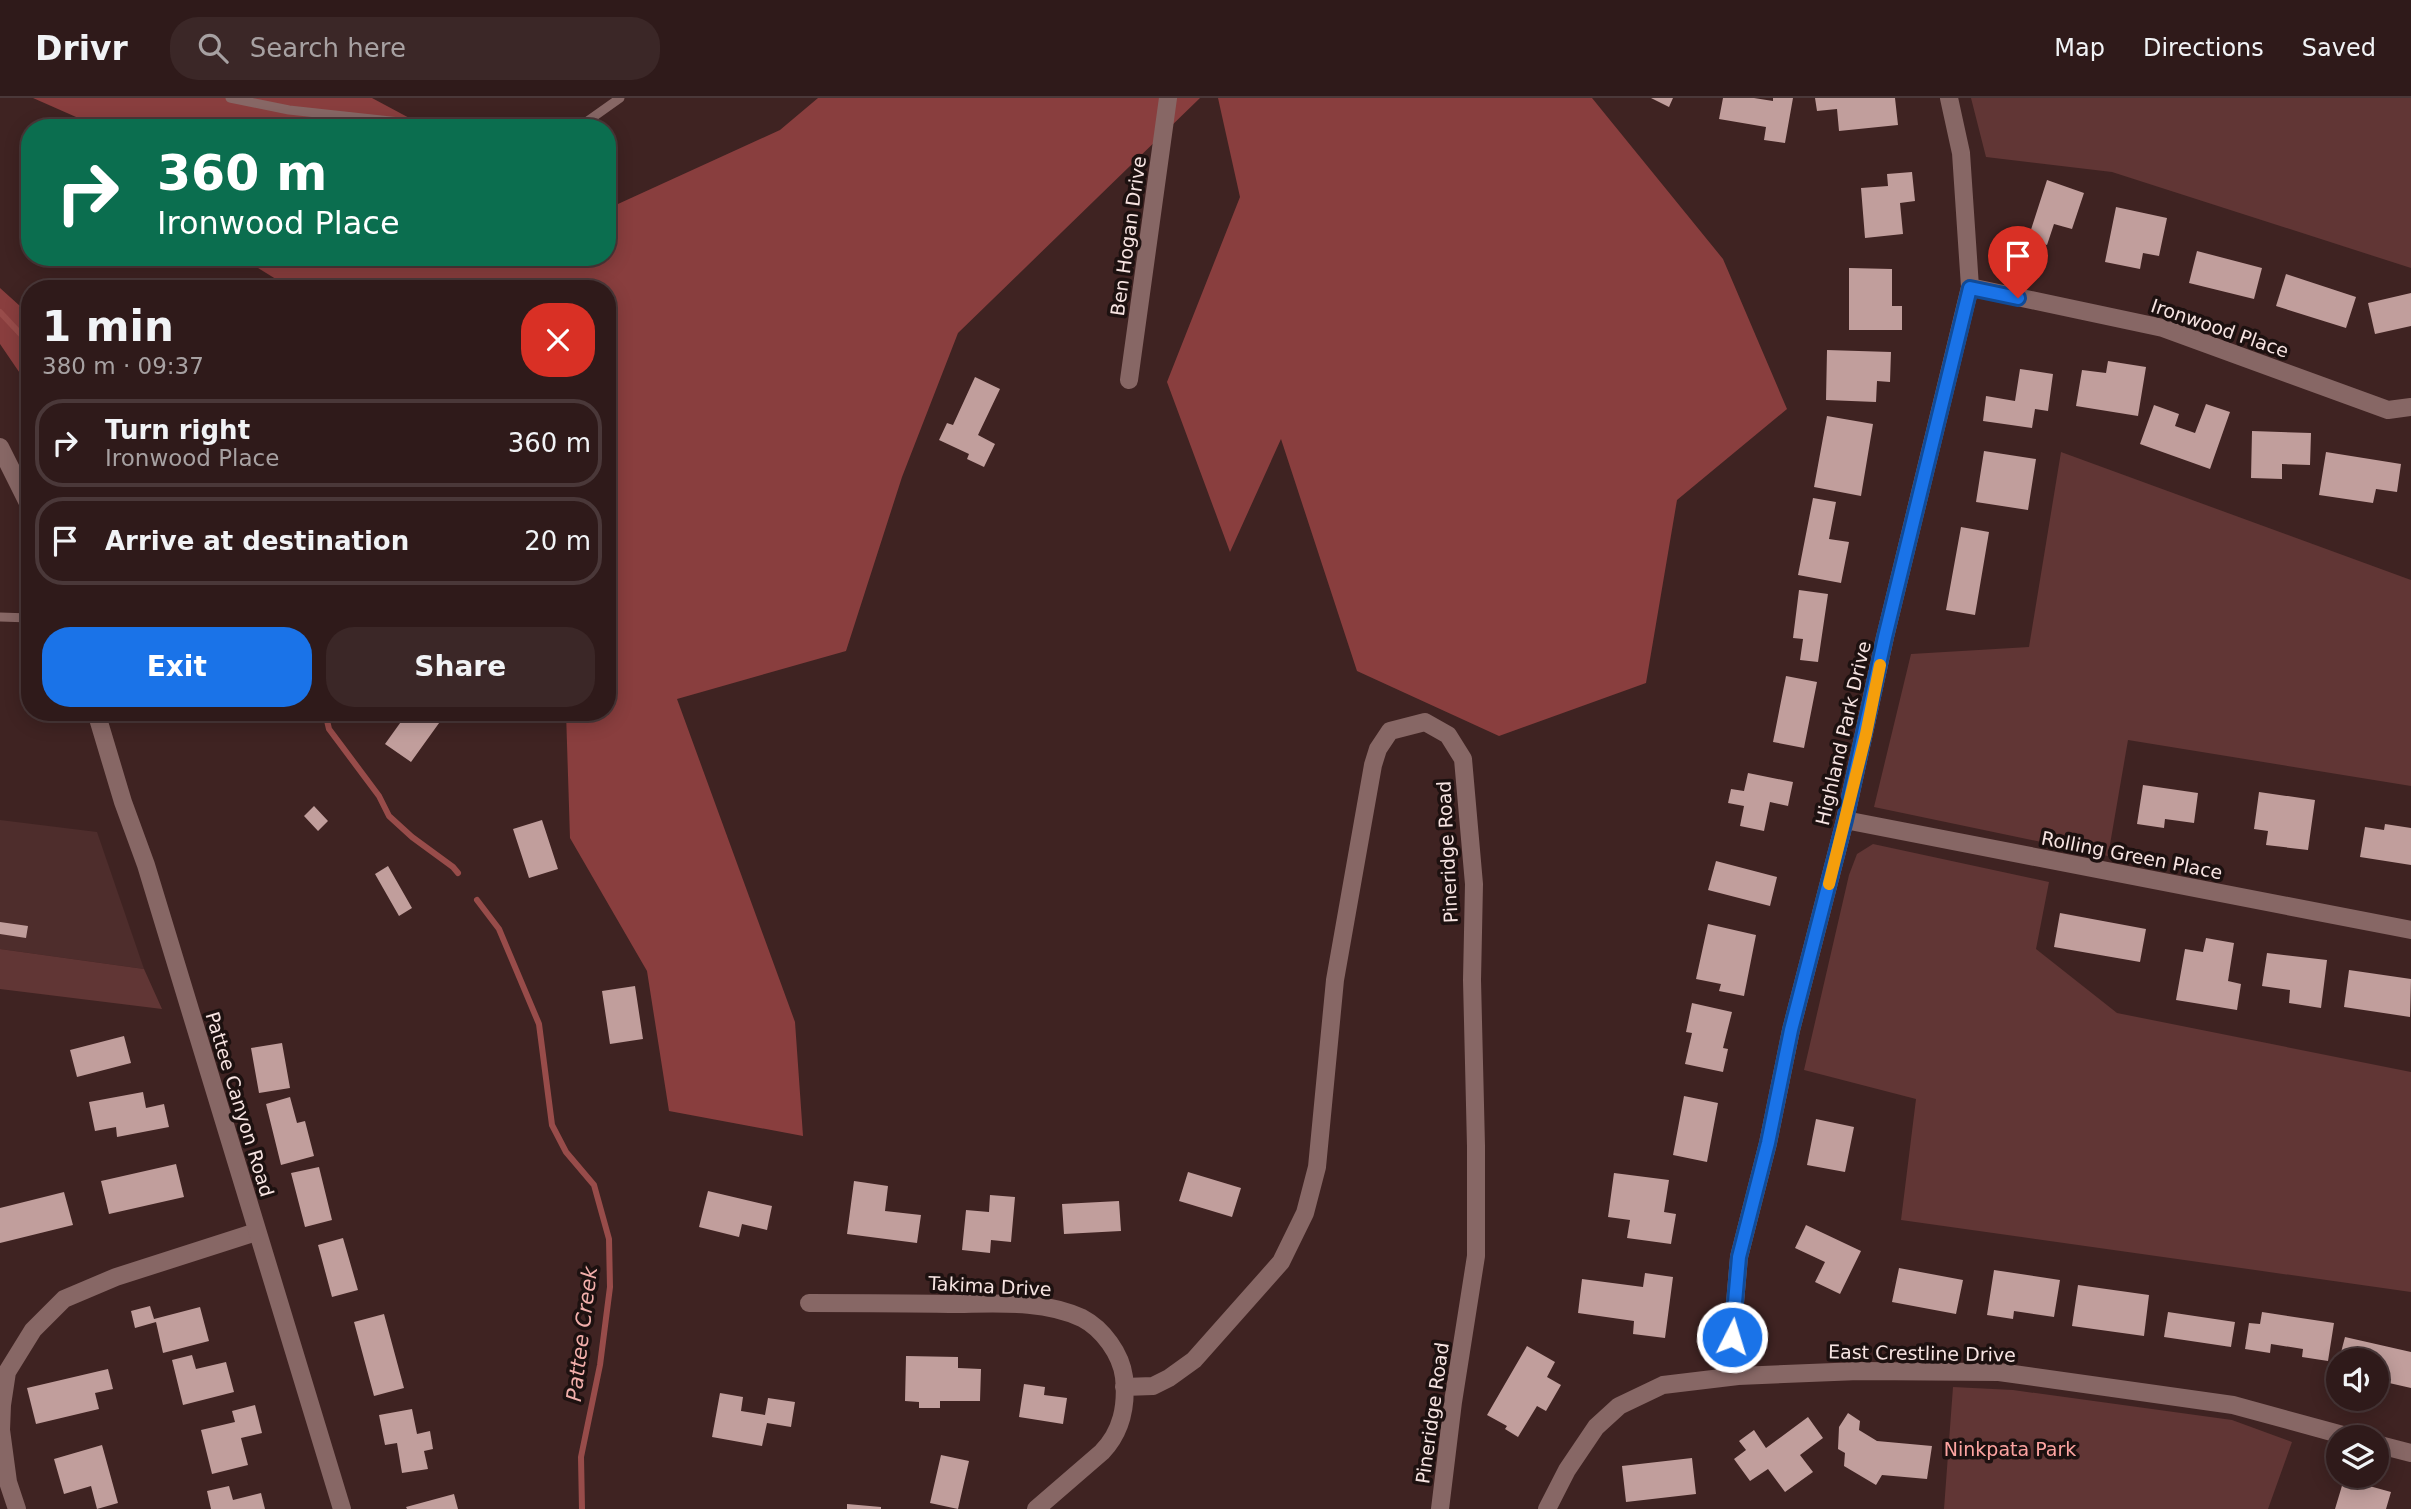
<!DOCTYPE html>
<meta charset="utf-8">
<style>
:root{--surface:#2f1a1a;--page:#3b2727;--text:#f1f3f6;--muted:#a7a1a2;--line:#4a3839;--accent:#1a73e8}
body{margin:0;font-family:"DejaVu Sans",sans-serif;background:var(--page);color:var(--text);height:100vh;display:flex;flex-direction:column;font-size:26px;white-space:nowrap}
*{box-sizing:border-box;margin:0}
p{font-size:23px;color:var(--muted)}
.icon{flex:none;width:38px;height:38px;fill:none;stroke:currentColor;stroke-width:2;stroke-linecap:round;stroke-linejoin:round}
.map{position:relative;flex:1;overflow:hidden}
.drawer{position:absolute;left:21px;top:182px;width:595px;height:441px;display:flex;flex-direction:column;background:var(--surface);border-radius:28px;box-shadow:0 4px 18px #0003,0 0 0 2px var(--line)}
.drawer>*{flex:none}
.guide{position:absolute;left:21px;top:21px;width:595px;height:147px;border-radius:28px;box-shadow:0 4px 18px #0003,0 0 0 2px var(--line);background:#0b6e4f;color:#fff;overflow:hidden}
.controls{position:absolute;left:2326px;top:1250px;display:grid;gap:14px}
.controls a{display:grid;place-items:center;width:63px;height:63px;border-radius:50%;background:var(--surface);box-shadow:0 4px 18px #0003,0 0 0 2px var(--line);font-size:35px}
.pin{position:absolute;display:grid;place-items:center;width:60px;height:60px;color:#fff;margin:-72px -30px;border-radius:50% 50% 50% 0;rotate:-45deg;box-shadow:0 0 7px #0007}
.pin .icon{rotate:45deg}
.me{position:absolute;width:77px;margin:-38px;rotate:5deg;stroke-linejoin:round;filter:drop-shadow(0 0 5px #0008)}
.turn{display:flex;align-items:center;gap:24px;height:147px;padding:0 21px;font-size:32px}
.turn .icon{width:91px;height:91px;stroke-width:2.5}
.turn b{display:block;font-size:49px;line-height:60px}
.round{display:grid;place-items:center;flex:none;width:74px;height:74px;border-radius:28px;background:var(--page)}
.head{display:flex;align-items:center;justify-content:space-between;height:119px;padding:0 21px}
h1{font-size:42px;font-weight:700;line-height:52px}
.button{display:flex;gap:14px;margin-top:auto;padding:14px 21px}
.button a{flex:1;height:80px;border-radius:28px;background:var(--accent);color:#fff;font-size:28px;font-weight:700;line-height:80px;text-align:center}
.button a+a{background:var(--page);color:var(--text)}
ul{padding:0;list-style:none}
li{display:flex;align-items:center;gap:21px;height:88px;margin:0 14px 10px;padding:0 7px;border:4px solid var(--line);border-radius:28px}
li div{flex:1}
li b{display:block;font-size:26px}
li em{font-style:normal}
header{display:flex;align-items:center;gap:42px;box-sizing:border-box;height:98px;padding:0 35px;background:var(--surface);border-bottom:2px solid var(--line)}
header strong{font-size:33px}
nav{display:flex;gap:38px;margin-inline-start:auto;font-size:24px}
.search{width:490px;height:63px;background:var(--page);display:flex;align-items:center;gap:18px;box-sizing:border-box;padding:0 24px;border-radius:28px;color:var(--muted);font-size:26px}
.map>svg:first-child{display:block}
.built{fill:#4e2d2c}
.green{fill:#613635}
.forest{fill:#893e3e}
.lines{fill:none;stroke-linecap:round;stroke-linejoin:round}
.stream{stroke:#984c4a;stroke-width:6}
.building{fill:#c19e9c}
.service{stroke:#876765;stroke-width:9}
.minor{stroke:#876765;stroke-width:18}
.tertiary{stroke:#876765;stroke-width:18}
.route-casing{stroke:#114b97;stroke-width:18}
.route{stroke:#1a73e8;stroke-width:12}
.slow{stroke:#f59e0b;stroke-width:12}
.labels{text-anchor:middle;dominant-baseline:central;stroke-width:7;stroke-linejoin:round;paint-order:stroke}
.street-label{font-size:19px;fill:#f7e4e2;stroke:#1d1110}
.park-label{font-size:19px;fill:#fda4a1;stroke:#1d1110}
.water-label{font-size:21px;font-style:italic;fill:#f2afab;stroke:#1d1110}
</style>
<header>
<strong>Drivr</strong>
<div class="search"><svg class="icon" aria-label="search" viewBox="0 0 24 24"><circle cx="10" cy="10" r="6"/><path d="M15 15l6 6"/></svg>Search here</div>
<nav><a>Map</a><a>Directions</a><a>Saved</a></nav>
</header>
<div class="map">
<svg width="2411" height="1411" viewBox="0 0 2411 1411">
<rect width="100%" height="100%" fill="#3f2322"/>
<!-- built -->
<path class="built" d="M0,722L97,734L144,871L0,851Z"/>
<!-- green -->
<path class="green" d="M1971,0H2411V170L2112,74L1986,59Z
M2061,354L2411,482V688L2128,642L2108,758L1874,709L1911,556L2029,549Z
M1873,746L2049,784L2036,851L2117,915L2411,974V1194L1901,1122L1916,1001L1804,972L1849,777L1857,756Z
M0,851L144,871L162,911L0,891Z
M1953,1289L2013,1292L2232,1322L2292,1344L2268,1411H1944Z"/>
<!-- forest -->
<path class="forest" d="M33,0H372L428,30H101Z
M818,0H1200L958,235L902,379L846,553L677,601L795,924L803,1038L669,1013L647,873L570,740L566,614H607V191H292L240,159H607V111L780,32Z
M1218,0H1592L1723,161L1787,311L1677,402L1646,585L1499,638L1357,573L1281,341L1230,454L1167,284L1240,99Z
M0,190L30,217V290L0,246Z"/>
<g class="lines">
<!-- stream -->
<path class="stream" d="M0,214L30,246
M325,614L329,631L379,698L389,718L412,739L453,769L458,775
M477,802L499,831L539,926L552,1027L566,1054L594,1087L609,1141L610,1189L600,1267L581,1359L582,1411"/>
</g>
<!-- building -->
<path class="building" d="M1651,0H1673L1669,9Z
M1723,0H1754L1773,3V0H1793L1785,45L1764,42L1766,29L1719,21Z
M1815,0H1895L1898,27L1839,33L1837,11L1817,13Z
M1912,74L1915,103L1900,105L1903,136L1865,140L1861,90L1888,88L1887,76Z
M2047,82L2084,95L2072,131L2054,126L2047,147L2028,141Z
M2116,109L2167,120L2159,158L2143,155L2140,171L2105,164Z
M2197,153L2262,170L2254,201L2189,185Z
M1849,170L1892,171V208H1902V232H1849Z
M2286,176L2356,199L2346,230L2276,208Z
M2411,195V228L2375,236L2368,205Z
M1827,252L1891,254L1890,284L1877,283L1876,304L1826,302Z
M2108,263L2146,269L2138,318L2076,308L2082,272L2106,275Z
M2020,271L2053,276L2048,313L2035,311L2032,330L1983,323L1986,298L2015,303Z
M975,279L1000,291L978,337L995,346L984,369L967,361L969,356L939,342L947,325L953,327Z
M2206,306L2230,314L2210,371L2140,346L2154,307L2179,316L2175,328L2195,335Z
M1827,318L1873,326L1861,398L1814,389Z
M2252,333L2311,335L2310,367L2282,366V381L2251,380Z
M1984,353L2036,361L2028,412L1976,404Z
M2326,354L2401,366L2397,394L2376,391L2373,405L2319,397Z
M1813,400L1836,404L1829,441L1849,444L1841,485L1798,477Z
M1961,429L1989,434L1975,517L1946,512Z
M1799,492L1828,496L1818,564L1800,562L1803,541L1793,540Z
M1786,578L1817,584L1804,650L1773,644Z
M408,614H447L411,664L385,646Z
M1748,675L1793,684L1788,708L1770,704L1764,733L1740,728L1744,708L1728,705L1731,691L1744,693Z
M2143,687L2198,695L2194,725L2165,721L2164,730L2137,726Z
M2259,694L2315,702L2308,752L2266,747L2268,733L2254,731Z
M314,708L328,723L318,733L304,718Z
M542,722L558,771L529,780L513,731Z
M2385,726L2411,730V767L2360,759L2365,729L2384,732Z
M1716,763L1777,779L1770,808L1708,792Z
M388,768L412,810L399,818L375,776Z
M2060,815L2146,831L2140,864L2054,849Z
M0,824L28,828L26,840L0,836Z
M1708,826L1756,837L1744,898L1719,893L1721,886L1696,881Z
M2206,840L2234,845L2228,883L2241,886L2237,912L2176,902L2185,851L2203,854Z
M2267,855L2327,862L2321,910L2289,905L2290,892L2262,888Z
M2349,872L2411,881L2410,919L2344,909Z
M635,888L643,941L610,946L602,893Z
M1692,905L1732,914L1723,950L1728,951L1723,974L1685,966L1692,935L1686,934Z
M124,938L131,965L77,979L70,952Z
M282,945L290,990L259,995L251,950Z
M143,994L146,1010L164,1006L169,1029L117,1039L116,1029L95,1033L89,1004Z
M1684,998L1718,1005L1707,1064L1673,1057Z
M290,999L297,1025L305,1023L314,1058L281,1067L266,1006Z
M1816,1021L1854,1029L1845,1074L1807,1067Z
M176,1066L184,1099L109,1116L101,1083Z
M319,1069L332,1122L305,1129L291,1075Z
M1188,1074L1241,1090L1232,1119L1179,1103Z
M1614,1075L1669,1082L1664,1114L1676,1116L1671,1146L1627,1140L1630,1122L1608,1119Z
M854,1083L888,1088L885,1113L921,1117L917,1145L847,1136Z
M708,1093L772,1108L767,1132L742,1126L739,1139L699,1129Z
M64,1094L73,1127L0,1145V1110Z
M990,1097L1015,1099L1011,1144L991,1142L990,1155L962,1152L966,1112L989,1114Z
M1119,1103L1121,1133L1064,1136L1062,1106Z
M1806,1127L1861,1153L1840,1196L1815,1184L1825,1164L1795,1150Z
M343,1140L358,1192L332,1199L318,1147Z
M1899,1170L1963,1182L1956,1216L1892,1204Z
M1994,1172L2060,1182L2054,1219L2014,1213L2013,1221L1987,1217Z
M1645,1175L1673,1179L1665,1240L1633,1236L1634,1223L1578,1215L1582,1181L1643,1189Z
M2078,1187L2149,1197L2144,1238L2072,1228Z
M150,1208L154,1221L200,1209L209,1243L163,1255L156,1224L135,1230L131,1213Z
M2168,1214L2235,1224L2231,1249L2164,1239Z
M2262,1214L2334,1225L2328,1263L2302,1259L2303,1251L2271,1246L2270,1255L2245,1251L2249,1225L2260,1226Z
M384,1216L404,1290L374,1298L354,1224Z
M2345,1239L2411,1254V1290L2376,1282V1262H2339Z
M1527,1248L1555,1264L1547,1279L1561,1287L1546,1313L1537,1308L1518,1339L1505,1331L1507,1328L1487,1317Z
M192,1257L196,1271L226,1264L234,1294L183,1307L172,1262Z
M906,1258L958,1259V1270L981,1271L980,1303H940V1310H919V1304L905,1303Z
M108,1271L113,1291L95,1295L99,1311L36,1326L27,1290Z
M1024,1286L1045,1289L1044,1297L1067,1300L1063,1326L1019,1319Z
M720,1295L743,1299L741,1313L765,1317L768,1300L795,1304L791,1329L767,1325L762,1348L712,1339Z
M255,1307L262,1335L241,1340L248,1367L212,1376L201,1332L235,1324L232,1313Z
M412,1311L417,1336L430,1333L433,1351L424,1353L428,1371L402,1375L397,1345L385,1347L379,1317Z
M1848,1315L1860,1323L1859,1332L1877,1343L1932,1348L1927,1381L1882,1377L1876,1387L1844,1368L1845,1355L1838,1351L1839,1329Z
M1808,1319L1823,1340L1800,1357L1813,1374L1785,1394L1768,1371L1750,1383L1734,1361L1746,1352L1739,1343L1754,1332L1766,1350Z
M102,1347L118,1405L97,1411L91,1388L64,1396L54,1361Z
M941,1357L969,1363L958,1411L930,1405Z
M1692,1360L1696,1396L1626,1404L1622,1368Z
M2344,1381L2391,1394L2386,1411H2335Z
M229,1388L233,1402L261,1395L265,1411H211L207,1393Z
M454,1396L458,1411H407L406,1409Z
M847,1406L881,1409V1411H847Z"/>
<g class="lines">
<!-- service -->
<path class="service" d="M230,0L289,12L455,30
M569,30L582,27L620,0
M0,519L30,520"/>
<!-- minor -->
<path class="minor" d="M1970,189L2163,230L2388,312L2411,309
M1129,282L1168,0
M1845,722L2411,832
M809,1205C856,1205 903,1205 949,1206C992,1206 1042,1201 1082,1220C1103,1231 1121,1256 1124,1279C1127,1308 1122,1333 1102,1354L1036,1411
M1738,1278L1732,1239L1739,1159L1768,1045L1791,932L1845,722L1885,539L1970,189L1961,55L1949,0
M1124,1289L1153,1288L1169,1280L1194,1262L1281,1164L1305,1115L1317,1069L1335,882L1373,667L1378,651L1390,633L1425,624L1448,637L1463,661L1474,786L1472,882L1476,1048V1158L1453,1304L1440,1411
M2376,1346L2411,1355
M17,1411L8,1384L1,1332L2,1307L7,1274L33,1232L64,1201L116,1179L256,1134
M1547,1411L1567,1372L1596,1329L1619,1308L1663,1287L1738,1278L1859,1273L1999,1274L2233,1307L2350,1339"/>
<!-- tertiary -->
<path class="tertiary" d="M0,349L30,409
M96,614L123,704L146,767L342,1411"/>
</g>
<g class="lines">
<defs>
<path id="route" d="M1732,1239L1739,1159L1768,1045L1791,932L1845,722L1885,539L1970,190L2018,200"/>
</defs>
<!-- route casing -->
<use href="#route" class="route-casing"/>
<!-- route -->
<use href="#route" class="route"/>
<!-- slow -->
<path class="slow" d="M1829,786L1866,636L1880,567"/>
</g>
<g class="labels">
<!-- street labels -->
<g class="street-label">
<text transform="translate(1128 138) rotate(-82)">Ben Hogan Drive</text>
<text transform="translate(2220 230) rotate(19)">Ironwood Place</text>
<text transform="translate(1843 635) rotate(-77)">Highland Park Drive</text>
<text transform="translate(1447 754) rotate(-93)">Pineridge Road</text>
<text transform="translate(2132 757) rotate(11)">Rolling Green Place</text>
<text transform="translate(240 1006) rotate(73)">Pattee Canyon Road</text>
<text transform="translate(990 1188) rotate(3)">Takima Drive</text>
<text transform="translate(1922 1255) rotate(1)">East Crestline Drive</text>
<text transform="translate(1432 1315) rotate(-82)">Pineridge Road</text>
</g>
<!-- park labels -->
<g class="park-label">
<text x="2010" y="1351">Ninkpata Park</text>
</g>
<!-- water labels -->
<g class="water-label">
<text transform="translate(582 1236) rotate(-83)">Pattee Creek</text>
</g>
</g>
</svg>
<div class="controls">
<a><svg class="icon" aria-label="sound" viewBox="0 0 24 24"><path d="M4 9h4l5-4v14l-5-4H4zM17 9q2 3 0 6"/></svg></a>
<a><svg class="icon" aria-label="layers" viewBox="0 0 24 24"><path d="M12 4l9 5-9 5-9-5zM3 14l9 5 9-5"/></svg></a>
</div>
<div class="pin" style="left:2018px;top:200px;background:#d93025"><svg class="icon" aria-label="arrive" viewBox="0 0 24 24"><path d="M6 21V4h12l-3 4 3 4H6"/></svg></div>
<svg class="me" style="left:1732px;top:1239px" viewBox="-20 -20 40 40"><circle r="17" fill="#1a73e8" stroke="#fff" stroke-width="3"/><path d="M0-11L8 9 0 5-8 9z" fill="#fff"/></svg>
<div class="guide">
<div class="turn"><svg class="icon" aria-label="right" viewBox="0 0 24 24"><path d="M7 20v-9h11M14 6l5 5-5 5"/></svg><div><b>360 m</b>Ironwood Place</div></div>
</div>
<section class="drawer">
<div class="head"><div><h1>1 min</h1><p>380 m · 09:37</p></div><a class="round" style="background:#d93025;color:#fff"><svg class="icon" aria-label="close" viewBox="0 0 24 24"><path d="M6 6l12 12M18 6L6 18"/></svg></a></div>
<ul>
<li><svg class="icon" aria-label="right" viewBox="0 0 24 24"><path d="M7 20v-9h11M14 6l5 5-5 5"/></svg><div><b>Turn right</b><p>Ironwood Place</p></div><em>360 m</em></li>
<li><svg class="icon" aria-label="arrive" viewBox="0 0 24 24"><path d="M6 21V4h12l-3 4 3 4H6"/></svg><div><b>Arrive at destination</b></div><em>20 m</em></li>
</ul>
<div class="button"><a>Exit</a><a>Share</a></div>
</section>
</div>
